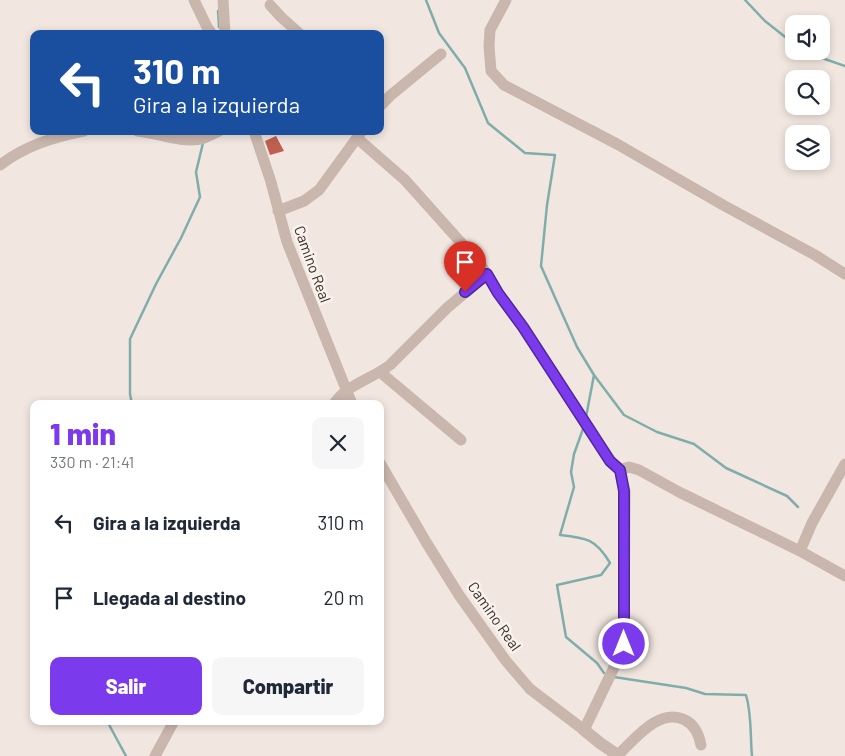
<!DOCTYPE html>
<html lang="es">
<meta charset="utf-8">
<style>
:root{--surface:#fff;--page:#f6f6f7;--text:#1f2937;--muted:#747a83;--accent:#7c3aed}
body{margin:0;font-family:Barlow,sans-serif;background:var(--page);color:var(--text);height:100vh;display:flex;flex-direction:column;font-size:19px;white-space:nowrap}
*{box-sizing:border-box;margin:0}
p{font-size:16px;color:var(--muted)}
.icon{flex:none;width:28px;height:28px;fill:none;stroke:currentColor;stroke-width:2;stroke-linecap:round;stroke-linejoin:round}
.map{position:relative;flex:1;overflow:hidden}
.details{position:absolute;left:30px;top:400px;width:354px;height:325px;display:flex;flex-direction:column;background:var(--surface);border-radius:10px;box-shadow:0 2px 8px #0003}
.details>*{flex:none}
.hud{position:absolute;left:30px;top:30px;width:354px;height:105px;border-radius:10px;box-shadow:0 2px 8px #0003;background:#1a4fa0;color:#fff;overflow:hidden}
.tools{position:absolute;left:785px;top:15px;display:grid;gap:10px}
.tools a{display:grid;place-items:center;width:45px;height:45px;border-radius:10px;background:var(--surface);box-shadow:0 2px 8px #0003;font-size:25px}
.pin{position:absolute;display:grid;place-items:center;width:42px;height:42px;color:#fff;margin:-51px -21px;border-radius:50% 50% 50% 0;rotate:-45deg;box-shadow:0 0 5px #0007}
.pin .icon{rotate:45deg}
.me{position:absolute;width:55px;margin:-28px;rotate:0deg;stroke-linejoin:round;filter:drop-shadow(0 0 4px #0008)}
.turn{display:flex;align-items:center;gap:18px;height:105px;padding:0 20px;font-size:22px}
.turn .icon{width:65px;height:65px;stroke-width:2.5}
.turn b{display:block;font-size:35px;line-height:42px}
.round{display:grid;place-items:center;flex:none;width:52px;height:52px;border-radius:10px;background:var(--page)}
.overview{display:flex;align-items:center;justify-content:space-between;height:85px;padding:0 20px}
h1{font-size:30px;font-weight:800;line-height:38px;color:var(--accent)}
.cta{display:flex;gap:10px;margin-top:auto;padding:10px 20px}
.cta a{flex:1;height:58px;border-radius:10px;background:var(--accent);color:#fff;font-size:20px;font-weight:800;line-height:58px;text-align:center}
.cta a+a{background:var(--page);color:var(--text)}
ul{padding:0;list-style:none}
li{display:flex;align-items:center;gap:15px;height:75px;padding:0 20px}
li div{flex:1}
li b{display:block;font-size:19px}
li em{font-style:normal}
.map>svg:first-child{display:block}
.lines{fill:none;stroke-linecap:round;stroke-linejoin:round}
.stream{stroke:#80adaa;stroke-width:2.5}
.building{fill:#bf5f50}
.minor{stroke:#c9b6ac;stroke-width:11}
.tertiary{stroke:#c9b6ac;stroke-width:12}
.route-casing{stroke:#51269a;stroke-width:12}
.route{stroke:#7c3aed;stroke-width:9}
.labels{text-anchor:middle;dominant-baseline:central;stroke-width:5;stroke-linejoin:round;paint-order:stroke}
.street-label{font-size:15px;fill:#382d2a;stroke:#f9f2ec}
</style>
<div class="map">
<svg width="845" height="756" viewBox="0 0 845 756">
<rect width="100%" height="100%" fill="#f2e7e0"/>
<g class="lines">
<!-- stream -->
<path class="stream" d="M426,0L439,33L465,68L488,123L525,153L555,155L547,205L541,266L577,347L594,375L586,417
M745,0L765,21L794,44
M218,11L219,27
M802,51L845,66
M594,375L624,415L657,432L694,444L726,468L787,496L798,507
M132,404L130,394V339L156,284L181,238L200,197L196,172L203,143
M583,429L574,454L571,472L574,487L560,535C587,538 596,539 610,563L601,575L557,585L566,637L597,663L604,673
M614,677L686,688L705,694L746,695C752,715 750,735 752,756
M107,721L126,756"/>
</g>
<!-- building -->
<path class="building" d="M276,136L284,151L270,155L265,141Z"/>
<g class="lines">
<!-- minor -->
<path class="minor" d="M194,0L207,27L212,34
M223,0L225,34
M506,0L490,30L489,46L491,71L504,85L617,144L723,205L815,255L845,274
M270,5L281,17L300,34
M380,106L391,95L441,54
M137,131C158,133 180,143 201,139C207,137 213,134 219,131
M254,131L271,182L287,242L352,404
M357,138L405,180L481,265L498,293L523,327L610,461L620,470L625,491L624,644L619,657L584,730L530,689L506,661L459,595L426,542L380,463
M0,165C25,146 53,137 84,131
M278,211L304,201L319,190L362,131
M380,372L461,440
M334,404C346,385 372,379 390,365L447,308L487,274
M620,470L629,467L639,470L679,492L800,551L845,576
M800,551L812,523L845,464
M618,755C635,739 659,707 685,720C695,725 699,735 701,745
M155,756L174,721"/>
<!-- tertiary -->
<path class="tertiary" d="M584,730L600,743L619,756"/>
</g>
<g class="lines">
<defs>
<path id="route" d="M465,292L487,274L498,293L523,327L610,461L620,470L624,491V644"/>
</defs>
<!-- route casing -->
<use href="#route" class="route-casing"/>
<!-- route -->
<use href="#route" class="route"/>
</g>
<g class="labels">
<!-- street labels -->
<g class="street-label">
<text transform="translate(313 264) rotate(70)">Camino Real</text>
<text transform="translate(495 616) rotate(55)">Camino Real</text>
</g>
</g>
</svg>
<div class="tools">
<a><svg class="icon" aria-label="sound" viewBox="0 0 24 24"><path d="M4 9h4l5-4v14l-5-4H4zM17 9q2 3 0 6"/></svg></a>
<a><svg class="icon" aria-label="search" viewBox="0 0 24 24"><circle cx="10" cy="10" r="6"/><path d="M15 15l6 6"/></svg></a>
<a><svg class="icon" aria-label="layers" viewBox="0 0 24 24"><path d="M12 4l9 5-9 5-9-5zM3 14l9 5 9-5"/></svg></a>
</div>
<div class="pin" style="left:465px;top:292px;background:#d93025"><svg class="icon" aria-label="arrive" viewBox="0 0 24 24"><path d="M6 21V4h12l-3 4 3 4H6"/></svg></div>
<svg class="me" style="left:624px;top:644px" viewBox="-20 -20 40 40"><circle r="17" fill="#7c3aed" stroke="#fff" stroke-width="3"/><path d="M0-11L8 9 0 5-8 9z" fill="#fff"/></svg>
<div class="hud">
<div class="turn"><svg class="icon" aria-label="left" viewBox="0 0 24 24"><path d="M17 20v-9H6M10 6l-5 5 5 5"/></svg><div><b>310 m</b>Gira a la izquierda</div></div>
</div>
<section class="details">
<div class="overview"><div><h1>1 min</h1><p>330 m · 21:41</p></div><a class="round"><svg class="icon" aria-label="close" viewBox="0 0 24 24"><path d="M6 6l12 12M18 6L6 18"/></svg></a></div>
<ul>
<li><svg class="icon" aria-label="left" viewBox="0 0 24 24"><path d="M17 20v-9H6M10 6l-5 5 5 5"/></svg><div><b>Gira a la izquierda</b></div><em>310 m</em></li>
<li><svg class="icon" aria-label="arrive" viewBox="0 0 24 24"><path d="M6 21V4h12l-3 4 3 4H6"/></svg><div><b>Llegada al destino</b></div><em>20 m</em></li>
</ul>
<div class="cta"><a>Salir</a><a>Compartir</a></div>
</section>
</div>
